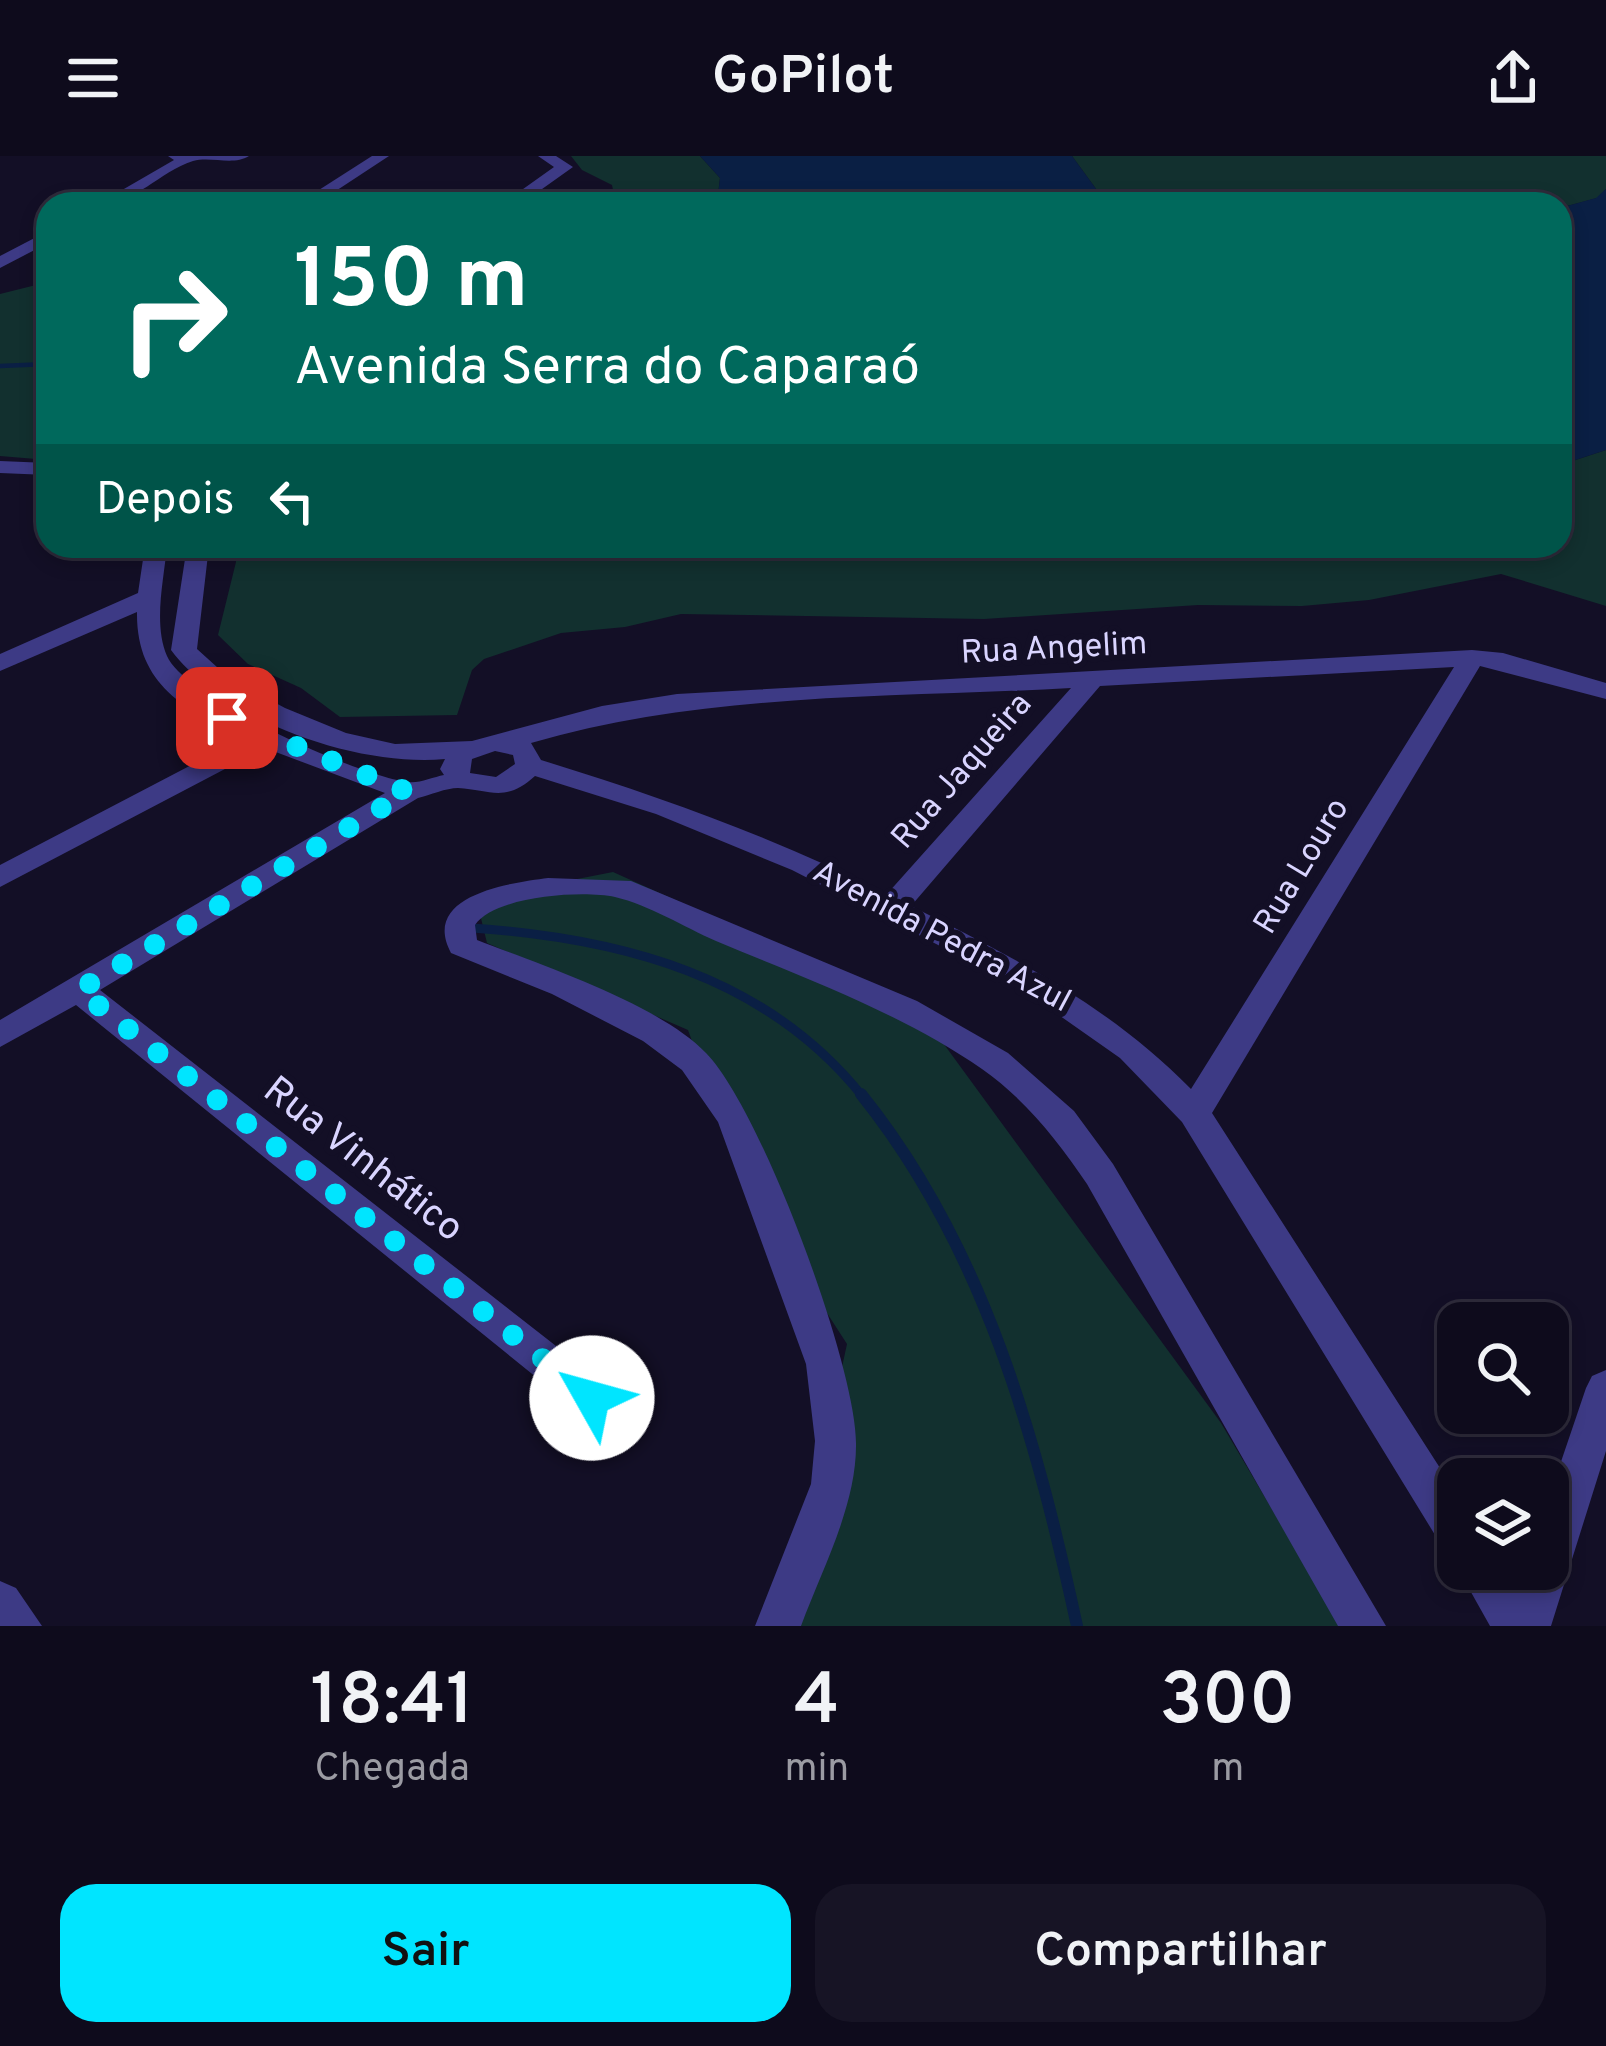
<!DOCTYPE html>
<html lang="pt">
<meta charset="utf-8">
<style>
:root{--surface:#0e0b1c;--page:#171425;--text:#f1f3f6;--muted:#9b9ba3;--line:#2e2b3b;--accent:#00e5ff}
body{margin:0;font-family:Overpass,sans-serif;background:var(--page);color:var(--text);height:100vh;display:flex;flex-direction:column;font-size:45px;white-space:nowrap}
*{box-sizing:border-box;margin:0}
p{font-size:39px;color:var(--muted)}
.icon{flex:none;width:66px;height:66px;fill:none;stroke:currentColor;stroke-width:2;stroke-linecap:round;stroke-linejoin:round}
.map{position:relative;height:1470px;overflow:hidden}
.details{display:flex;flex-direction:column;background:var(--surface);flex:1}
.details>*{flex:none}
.guide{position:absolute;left:36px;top:36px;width:1536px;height:366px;border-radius:36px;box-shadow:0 6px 18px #0003,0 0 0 3px var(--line);background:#00695c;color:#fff;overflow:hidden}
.fabs{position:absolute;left:1437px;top:1146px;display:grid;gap:24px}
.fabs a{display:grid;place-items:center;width:132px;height:132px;border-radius:24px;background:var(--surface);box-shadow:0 6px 18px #0003,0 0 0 3px var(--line);font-size:60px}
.pin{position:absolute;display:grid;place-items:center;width:102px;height:102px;color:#fff;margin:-51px;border-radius:24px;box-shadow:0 6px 18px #0006}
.me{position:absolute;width:132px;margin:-66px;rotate:308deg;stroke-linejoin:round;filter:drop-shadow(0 0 9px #0008)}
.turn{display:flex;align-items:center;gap:42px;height:252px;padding:0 60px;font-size:54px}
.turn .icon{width:156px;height:156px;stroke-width:2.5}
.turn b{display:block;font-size:84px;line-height:102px}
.then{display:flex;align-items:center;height:114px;padding:0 60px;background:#0003;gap:24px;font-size:45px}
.eta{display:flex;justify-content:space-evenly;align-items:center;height:204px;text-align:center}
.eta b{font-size:72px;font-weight:600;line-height:84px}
.action{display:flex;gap:24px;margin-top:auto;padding:24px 60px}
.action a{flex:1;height:138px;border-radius:36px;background:var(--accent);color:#111;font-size:48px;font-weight:600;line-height:138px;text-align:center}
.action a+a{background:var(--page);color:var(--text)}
header{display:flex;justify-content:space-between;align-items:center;height:156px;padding:0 60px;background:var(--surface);font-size:54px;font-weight:600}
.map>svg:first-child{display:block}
.green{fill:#12302f}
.water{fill:#0a1f44}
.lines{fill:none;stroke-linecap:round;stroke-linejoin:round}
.stream-far2{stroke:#0a1f44;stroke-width:4.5}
.stream-far1{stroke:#0a1f44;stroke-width:9}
.stream{stroke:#0a1f44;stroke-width:12}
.minor{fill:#3d3a85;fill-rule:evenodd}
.route{stroke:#00e5ff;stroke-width:21;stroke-dasharray:0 37.8}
.labels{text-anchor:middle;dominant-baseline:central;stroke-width:12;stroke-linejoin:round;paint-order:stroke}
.street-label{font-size:33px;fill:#d9d4ff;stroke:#130f26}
.near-street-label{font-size:39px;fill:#d9d4ff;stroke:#130f26}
</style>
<header><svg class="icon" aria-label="menu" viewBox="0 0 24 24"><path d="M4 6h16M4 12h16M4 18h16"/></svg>GoPilot<svg class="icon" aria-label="share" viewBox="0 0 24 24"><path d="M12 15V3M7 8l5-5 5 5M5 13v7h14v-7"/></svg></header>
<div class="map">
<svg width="1606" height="1470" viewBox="0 0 1606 1470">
<rect width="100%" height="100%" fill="#130f26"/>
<!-- green -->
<path class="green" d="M571,0H700L720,22L717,48H616L612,29L582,14Z
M1072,0H1606V33L1597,42L1560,52V48H1107Z
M48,126V304L0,300V138Z
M1606,294V450L1501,418L1369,444L1302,450L1198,449L984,463L681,458L625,471L561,477L484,503L472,514L457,559L340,561L301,532L248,508L218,479L236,406L234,390H1560V309Z
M613,716L919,854L1221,1267L1341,1470H761L803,1391L847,1188L743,1027L688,874L487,787L479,754L526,733Z"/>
<!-- water -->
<path class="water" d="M700,0H1072L1107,48H717L720,22Z
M1606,33V294L1560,309V52L1596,42Z"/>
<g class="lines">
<!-- stream-far2 -->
<path class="stream-far2" d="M0,210L48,208"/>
<!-- stream-far1 -->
<path class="stream-far1" d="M472,772C621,782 767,820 863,941"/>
<!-- stream -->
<path class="stream" d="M861,938C984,1091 1036,1281 1077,1470"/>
<!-- minor -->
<path class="minor" d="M168,0H249C233,10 211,0 193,5C159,16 136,48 98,48L174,4Z
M372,0H389L316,48H297Z
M538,0H556L573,11L521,48H502L554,11Z
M48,75V87L0,112V100Z
M0,305L48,307V319L0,317Z
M145,390H167C164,423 153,468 167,500C185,543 361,621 408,626C418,628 433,621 444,619L440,613L445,603C358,611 225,566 171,494L187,390H209L197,493L228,521L285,552L346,577L395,588L472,585L602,550L677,538L1472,494L1503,497L1606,527V543L1480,510L1212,957L1458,1340V1398L1443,1392L1182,966L1120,902L1016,829L792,714L656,658L535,620C505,647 491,634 458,632C446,632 430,639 418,642L100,834L606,1229L612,1242L606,1255L592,1260L578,1255L76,849L0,891V864L385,637L265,592L0,731V709L243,582C184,553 136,528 137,456L0,515V498L138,437ZM1454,511L1191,933C1108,849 1015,802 911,750L1100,530ZM1071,532L887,738C776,682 661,641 541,604L531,587C704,536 891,542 1071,532ZM495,595L513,599L515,608L496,621L470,617L472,603Z
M548,722L631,725L917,845L1008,897L1074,955L1113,1008L1386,1470H1338L1087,1028C1058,985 1026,944 982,913C901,857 807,823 716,785C684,771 649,749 615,741C581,734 495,740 475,769L477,784C541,809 659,848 706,897C761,953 856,1209 856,1287C857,1349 822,1413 801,1470H755L811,1328L815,1285L806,1208L718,966L682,914L643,885L552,838L451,797C420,739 510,727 548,722Z
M1606,1214V1295L1551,1470H1490L1458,1413H1505L1518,1432L1524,1413H1548V1344L1586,1232L1592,1220Z
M0,1425L16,1432L42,1470H0Z"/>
</g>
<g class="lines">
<!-- route -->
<path class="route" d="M227,562L408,636L79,834L592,1242"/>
</g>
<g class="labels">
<!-- street labels -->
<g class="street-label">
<text transform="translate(1054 494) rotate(-3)">Rua Angelim</text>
<text transform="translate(963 616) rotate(-49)">Rua Jaqueira</text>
<text transform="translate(1303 711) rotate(-59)">Rua Louro</text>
<text transform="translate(941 782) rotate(28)">Avenida Pedra Azul</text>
</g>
<!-- near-street labels -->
<g class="near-street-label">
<text transform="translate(362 1005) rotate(38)">Rua Vinhático</text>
</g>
</g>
</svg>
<div class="fabs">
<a><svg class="icon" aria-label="search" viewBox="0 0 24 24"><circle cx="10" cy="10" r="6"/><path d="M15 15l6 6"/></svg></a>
<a><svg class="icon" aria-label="layers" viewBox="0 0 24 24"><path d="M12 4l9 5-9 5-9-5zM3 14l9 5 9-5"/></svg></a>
</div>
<div class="pin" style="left:227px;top:562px;background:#d93025"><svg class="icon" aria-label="arrive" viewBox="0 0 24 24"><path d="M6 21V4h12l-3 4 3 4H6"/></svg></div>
<svg class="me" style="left:592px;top:1242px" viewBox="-20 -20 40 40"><circle r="19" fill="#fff"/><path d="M0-13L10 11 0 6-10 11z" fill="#00e5ff"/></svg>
<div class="guide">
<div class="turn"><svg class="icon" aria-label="right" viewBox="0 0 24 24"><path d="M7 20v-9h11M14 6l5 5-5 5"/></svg><div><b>150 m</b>Avenida Serra do Caparaó</div></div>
<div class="then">Depois<svg class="icon" aria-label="left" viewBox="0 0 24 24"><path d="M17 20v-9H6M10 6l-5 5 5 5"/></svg></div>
</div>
</div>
<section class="details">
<div class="eta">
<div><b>18:41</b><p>Chegada</p></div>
<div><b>4</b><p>min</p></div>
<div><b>300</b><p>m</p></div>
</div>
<div class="action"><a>Sair</a><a>Compartilhar</a></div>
</section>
